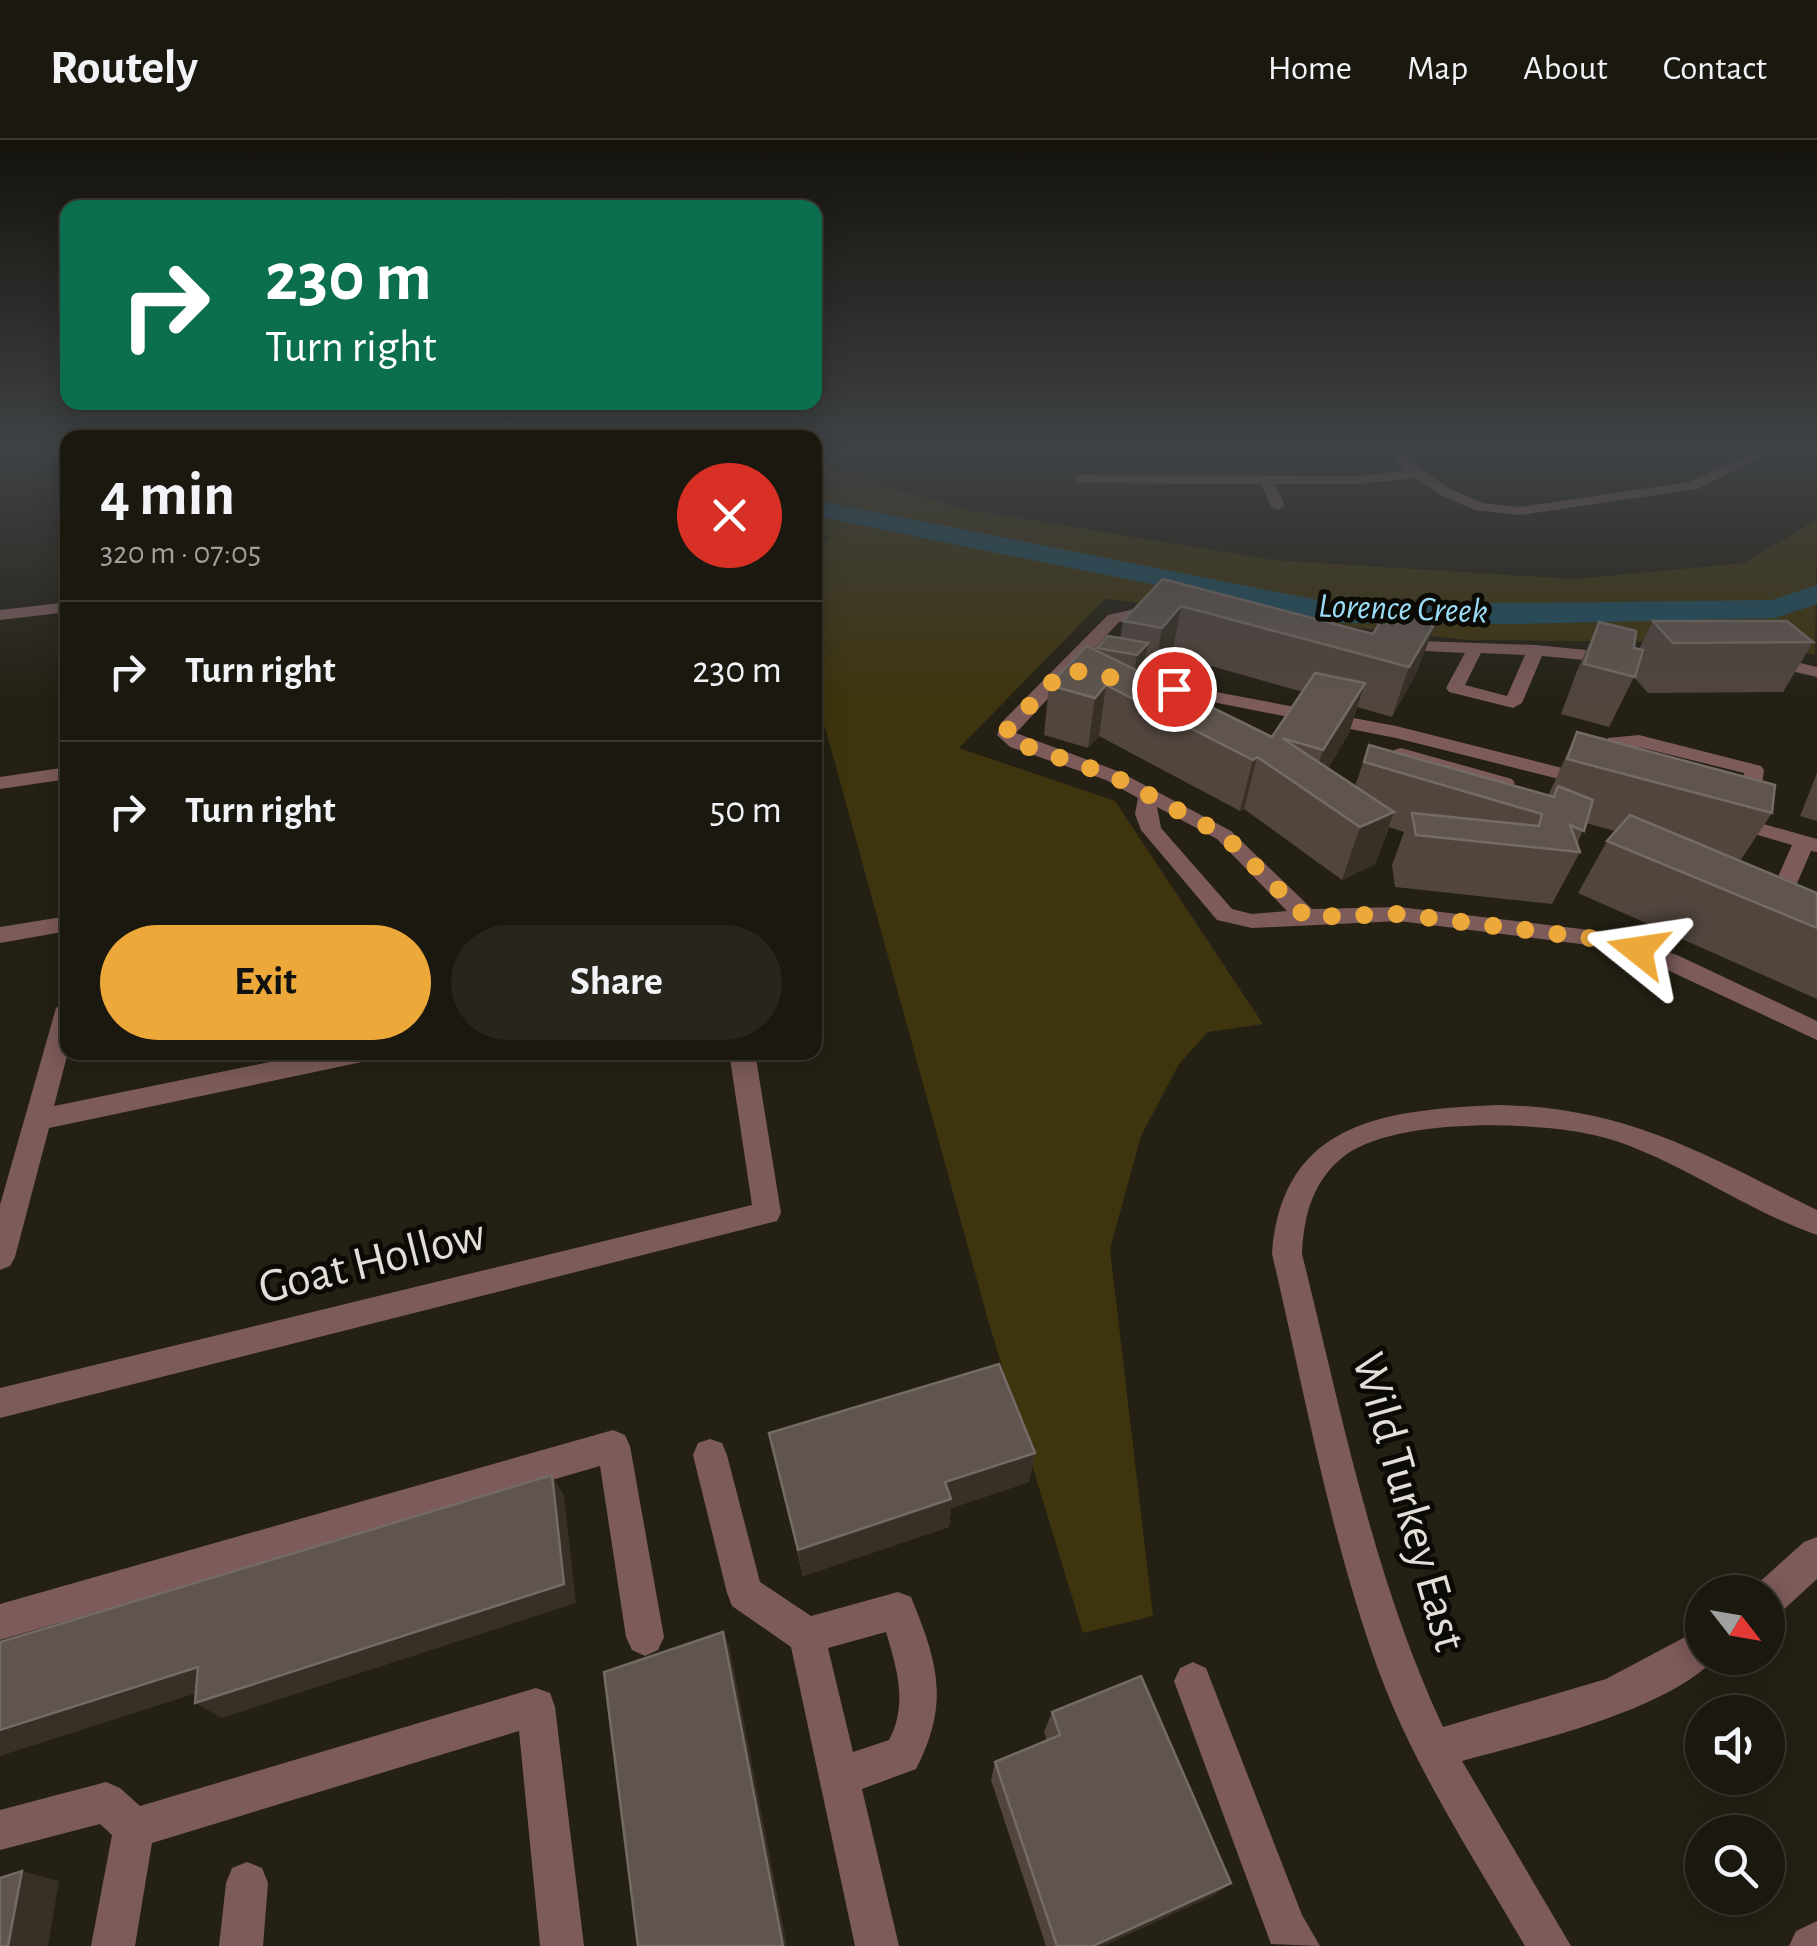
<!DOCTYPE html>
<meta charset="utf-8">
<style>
:root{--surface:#1b180f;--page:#28251d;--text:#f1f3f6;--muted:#a0a09e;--line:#39372f;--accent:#eca93a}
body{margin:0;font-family:"Alegreya Sans",sans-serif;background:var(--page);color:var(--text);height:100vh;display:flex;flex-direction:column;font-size:38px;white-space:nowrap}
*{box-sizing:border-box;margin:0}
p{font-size:32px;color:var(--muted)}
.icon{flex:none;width:55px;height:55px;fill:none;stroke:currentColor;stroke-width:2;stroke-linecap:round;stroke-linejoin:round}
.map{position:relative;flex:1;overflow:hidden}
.sheet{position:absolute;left:60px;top:290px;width:762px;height:630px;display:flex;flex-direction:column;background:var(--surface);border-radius:20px;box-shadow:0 5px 25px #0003,0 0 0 2px var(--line)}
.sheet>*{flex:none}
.banner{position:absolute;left:60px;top:60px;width:762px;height:210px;border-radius:20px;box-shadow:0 5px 25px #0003,0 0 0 2px var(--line);background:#0b6e4f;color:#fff;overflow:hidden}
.needle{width:65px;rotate:121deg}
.buttons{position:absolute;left:1685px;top:1435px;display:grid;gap:20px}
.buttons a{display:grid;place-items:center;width:100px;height:100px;border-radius:50%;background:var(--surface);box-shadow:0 5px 25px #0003,0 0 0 2px var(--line);font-size:50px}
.pin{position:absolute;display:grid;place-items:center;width:85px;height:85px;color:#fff;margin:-42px;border:5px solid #fff;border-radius:50%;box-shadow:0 2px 10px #0007}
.me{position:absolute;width:110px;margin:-55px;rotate:285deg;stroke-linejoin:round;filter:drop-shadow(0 0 8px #0008)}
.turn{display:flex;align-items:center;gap:35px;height:210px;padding:0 40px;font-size:45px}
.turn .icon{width:130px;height:130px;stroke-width:2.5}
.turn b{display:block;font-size:70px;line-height:85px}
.round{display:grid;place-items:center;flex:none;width:105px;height:105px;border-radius:52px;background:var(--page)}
.summary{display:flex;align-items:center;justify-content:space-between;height:170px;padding:0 40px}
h1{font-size:60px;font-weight:700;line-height:75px}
.cta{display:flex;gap:20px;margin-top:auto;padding:20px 40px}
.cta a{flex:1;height:115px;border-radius:60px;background:var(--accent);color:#111;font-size:40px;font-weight:700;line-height:115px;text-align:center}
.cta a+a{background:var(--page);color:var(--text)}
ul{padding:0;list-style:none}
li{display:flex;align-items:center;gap:30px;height:140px;padding:0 40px;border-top:2px solid var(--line)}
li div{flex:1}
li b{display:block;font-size:38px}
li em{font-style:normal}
header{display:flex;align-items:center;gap:60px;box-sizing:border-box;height:140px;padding:0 50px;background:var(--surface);border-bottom:2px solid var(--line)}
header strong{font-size:48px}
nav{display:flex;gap:55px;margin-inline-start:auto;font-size:35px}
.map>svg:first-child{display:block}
.green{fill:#3e340e}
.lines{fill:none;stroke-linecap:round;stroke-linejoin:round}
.river{fill:#1f4e5f;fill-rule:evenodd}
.minor{fill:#7c5b5a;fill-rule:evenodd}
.wall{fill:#51453e;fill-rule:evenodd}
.shaded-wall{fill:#382f26}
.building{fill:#60554e;stroke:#746b64;stroke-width:2.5}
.route{stroke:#eca93a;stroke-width:18;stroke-dasharray:0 32.4}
.labels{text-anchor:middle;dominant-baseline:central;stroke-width:10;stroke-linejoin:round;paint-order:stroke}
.far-water-label{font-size:35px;font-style:italic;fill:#9bddf8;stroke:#0b0a05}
.near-street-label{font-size:48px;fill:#e1dfd7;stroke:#0b0a05}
</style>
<header>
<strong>Routely</strong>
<nav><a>Home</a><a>Map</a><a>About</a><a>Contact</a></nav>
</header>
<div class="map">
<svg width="1817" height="1806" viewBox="0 0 1817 1806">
<rect width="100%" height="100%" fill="#242014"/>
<!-- green -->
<path class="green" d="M815,318L845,335L969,370L1273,420L1575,439L1745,423L1817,379L1815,515L1759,503L1467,500L1105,459L959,608L1115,661L1263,884L1208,892L1179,924L1141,996L1110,1109L1153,1476L1083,1493L988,1180L825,587L815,584V419L829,396L815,391Z"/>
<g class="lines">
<!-- river -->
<path class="river" d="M815,360L1343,465L1772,460L1817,445V464L1775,478L1517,484L1343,483L815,376Z"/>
<!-- minor -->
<path class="minor" d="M1392,309H1404L1408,320L1450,349L1483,363L1520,367L1689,342L1761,309H1777L1697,349L1520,375L1475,370L1440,355L1416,338L1357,344H1275L1285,366L1278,370L1271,366L1261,344L1081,343L1074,339L1081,335L1357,336L1406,331L1395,322Z
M68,462V472L0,480V470Z
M1134,469L1159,471L1167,476L1159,481L1119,482L1016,593L1120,632L1231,691L1312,769L1399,767L1606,792L1677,815L1817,881V900L1661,827L1604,807L1399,781L1252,788L1217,780L1141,690L1135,674L1138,658L1106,640L1010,607L997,595L1001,583L1108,475ZM1157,667L1217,699L1287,771L1252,774L1232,769L1161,688Z
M1392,500L1536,505L1617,513L1626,518L1617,523L1542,516L1522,563L1513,568L1449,552L1446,548L1465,513L1386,509L1384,505ZM1481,513L1525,515L1507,556L1465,545Z
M1766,515L1817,527V537L1760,524L1757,520Z
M1142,538L1396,586L1598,637L1601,641L1591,647L1396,598L1136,547L1133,543Z
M1639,595L1761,626L1764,630L1758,670L1748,676L1738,670L1744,633L1639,607H1623L1613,636H1599L1596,632L1608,598Z
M1401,608L1512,639L1515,643L1505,649L1394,618V610Z
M68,627V639L0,649V637Z
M1731,675L1817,699V712L1811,711L1788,764L1790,769L1817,784V802L1772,778L1766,764L1792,705L1724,685L1721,681L1724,677Z
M68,776V791L0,803V787Z
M68,860V912L54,966L319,912H379L367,921L49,988L15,1117L10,1126L0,1130V1065L56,868Z
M729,912H755L781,1073L777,1081L0,1278V1248L752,1065Z
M1498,965C1627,967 1706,1015 1817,1070V1095C1748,1071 1686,1025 1616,1001C1556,980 1401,976 1347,1014C1313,1039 1304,1074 1302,1114C1342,1274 1373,1437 1443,1587L1606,1539L1702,1488V1518H1716C1664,1572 1534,1601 1462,1621L1571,1806H1525C1473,1717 1415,1629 1379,1532C1330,1397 1305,1254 1272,1114C1282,979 1388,970 1498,965Z
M613,1290L625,1295L630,1306L664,1497L658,1510L645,1516L632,1510L626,1497L600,1326L0,1500V1464Z
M710,1299L722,1303L727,1315L760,1442L811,1476L898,1452L911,1457C938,1523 950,1563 916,1629L862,1649L899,1806H855L791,1507L732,1466L727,1453L693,1315L698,1303ZM886,1492C897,1529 908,1564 889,1600L853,1612L828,1508Z
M1817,1397V1439L1781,1472L1768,1477V1452H1753L1755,1446L1804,1402Z
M1193,1522L1206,1528L1302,1775L1320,1806L1271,1804L1174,1541L1180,1528Z
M536,1548L550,1553L555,1567L584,1806H540L519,1591L152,1703L135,1806H91L112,1695L100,1684L0,1710V1670L106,1642L120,1648L140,1666Z
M247,1722L262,1728L268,1743L263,1806H219L226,1743L232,1728Z
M1817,1781V1806H1789L1796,1791Z"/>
</g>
<!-- wall -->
<path class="wall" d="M1163,439L1418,530L1392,577L1357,567L1349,593L1328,628L1355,646L1369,605L1548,656L1577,592L1772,673L1740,721L1817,753V859L1578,753L1607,701L1615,691L1586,683L1577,704L1580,712L1552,764L1395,747L1392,725L1404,692L1389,687L1375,724L1342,740L1244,669L1240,671L1099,596L1088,608L1044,595L1049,545L1097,511V508L1120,498L1123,481ZM1172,515L1303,552L1272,597L1146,535L1154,537Z
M1653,481L1813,502L1783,552L1648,553L1634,537L1609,587L1561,574L1577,531L1599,482L1634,508L1639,509Z
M1817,633V681L1800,676Z
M769,1293L1035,1313L1029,1342L951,1368L949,1387L803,1436Z
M1052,1572L1231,1743L1214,1755L1103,1806H1046L991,1640L995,1622L1047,1601L1044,1592Z"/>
<!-- shaded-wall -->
<path class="shaded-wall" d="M1181,466L1172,515L1154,537L1162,488Z
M1436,481L1418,530L1392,577L1409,527Z
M1148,503L1140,552L1130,558L1137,515Z
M1365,543L1349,593L1312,654L1310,653L1323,610Z
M1106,545L1099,596L1088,608L1095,558Z
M1257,617L1244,669L1240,671L1253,620Z
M1394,672L1375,724L1342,740L1360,687Z
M1035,1313L1029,1342L951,1368L949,1387L803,1436L798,1410L945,1342Z
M552,1335L564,1356L576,1463L222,1578L195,1563Z
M723,1492L730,1509L787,1806H783Z
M198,1527L225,1544L0,1616V1590Z
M22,1731L59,1741L48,1806H8Z
M1231,1743L1214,1755L1103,1806H1093Z"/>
<!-- building -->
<path class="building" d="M1163,439L1373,494L1388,470L1436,481L1409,527L1181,466L1162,488L1123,481Z
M1653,481H1787L1813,502L1673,503Z
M1599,482L1636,491L1634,508L1643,510L1635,537L1584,524Z
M1108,496L1148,503L1137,515L1097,508Z
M1087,506L1272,597L1315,533L1365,543L1323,610L1282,598L1394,672L1360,687L1257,617L1253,620L1106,545L1095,558L1049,545Z
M1577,592L1775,645L1772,673L1567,619Z
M1369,605L1554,657L1558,646L1593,660L1584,691L1570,685L1580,712L1416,695L1412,673L1539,686L1542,674L1364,622Z
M1630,675L1817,753V788L1607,701Z
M999,1224L1035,1313L945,1342L951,1359L798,1410L769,1293Z
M552,1335L564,1444L195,1563L198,1527L0,1590V1502Z
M723,1492L783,1806H638L604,1532Z
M1141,1536L1231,1743L1093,1806H1057L995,1622L1060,1595L1052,1572Z
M22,1731L8,1806H0V1738Z"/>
<!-- sky -->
<linearGradient id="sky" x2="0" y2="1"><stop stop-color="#14120b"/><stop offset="0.55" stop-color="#3f4245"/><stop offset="1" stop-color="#3f4245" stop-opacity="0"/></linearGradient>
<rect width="1817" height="562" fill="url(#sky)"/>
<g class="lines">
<!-- route -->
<path class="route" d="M1174,549L1065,529L1008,588L1006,596L1017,603L1113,636L1224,695L1306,777L1399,774L1606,800L1638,810"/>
</g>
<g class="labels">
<!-- far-water labels -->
<g class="far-water-label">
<text transform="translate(1403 469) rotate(2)">Lorence Creek</text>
</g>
<!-- near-street labels -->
<g class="near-street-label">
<text transform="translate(372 1122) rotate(-14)">Goat Hollow</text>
<text transform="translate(1408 1362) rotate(74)">Wild Turkey East</text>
</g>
</g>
</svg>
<div class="buttons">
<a><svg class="needle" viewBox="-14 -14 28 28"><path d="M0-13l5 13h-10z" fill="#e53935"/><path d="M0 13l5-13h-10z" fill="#a0a09e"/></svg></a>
<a><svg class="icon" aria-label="sound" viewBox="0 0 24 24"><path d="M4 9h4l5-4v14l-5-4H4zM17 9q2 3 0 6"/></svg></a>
<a><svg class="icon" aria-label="search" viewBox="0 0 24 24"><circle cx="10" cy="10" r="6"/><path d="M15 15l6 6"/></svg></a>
</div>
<div class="pin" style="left:1174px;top:549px;background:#d93025"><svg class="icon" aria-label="arrive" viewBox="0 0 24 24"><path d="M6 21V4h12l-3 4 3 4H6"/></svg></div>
<svg class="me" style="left:1638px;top:810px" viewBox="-20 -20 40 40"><path d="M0-17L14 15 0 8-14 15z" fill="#eca93a" stroke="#fff" stroke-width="4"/></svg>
<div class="banner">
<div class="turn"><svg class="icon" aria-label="right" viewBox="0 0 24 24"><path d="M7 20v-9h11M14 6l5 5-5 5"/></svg><div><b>230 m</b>Turn right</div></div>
</div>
<section class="sheet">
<div class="summary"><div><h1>4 min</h1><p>320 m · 07:05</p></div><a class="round" style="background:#d93025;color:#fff"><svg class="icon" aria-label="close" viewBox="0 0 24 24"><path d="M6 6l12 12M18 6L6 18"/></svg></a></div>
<ul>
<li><svg class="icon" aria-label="right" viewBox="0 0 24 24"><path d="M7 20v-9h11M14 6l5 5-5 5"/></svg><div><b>Turn right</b></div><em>230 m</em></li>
<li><svg class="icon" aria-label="right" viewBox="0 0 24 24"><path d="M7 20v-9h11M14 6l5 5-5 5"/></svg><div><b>Turn right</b></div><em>50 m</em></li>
</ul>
<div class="cta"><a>Exit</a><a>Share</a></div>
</section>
</div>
